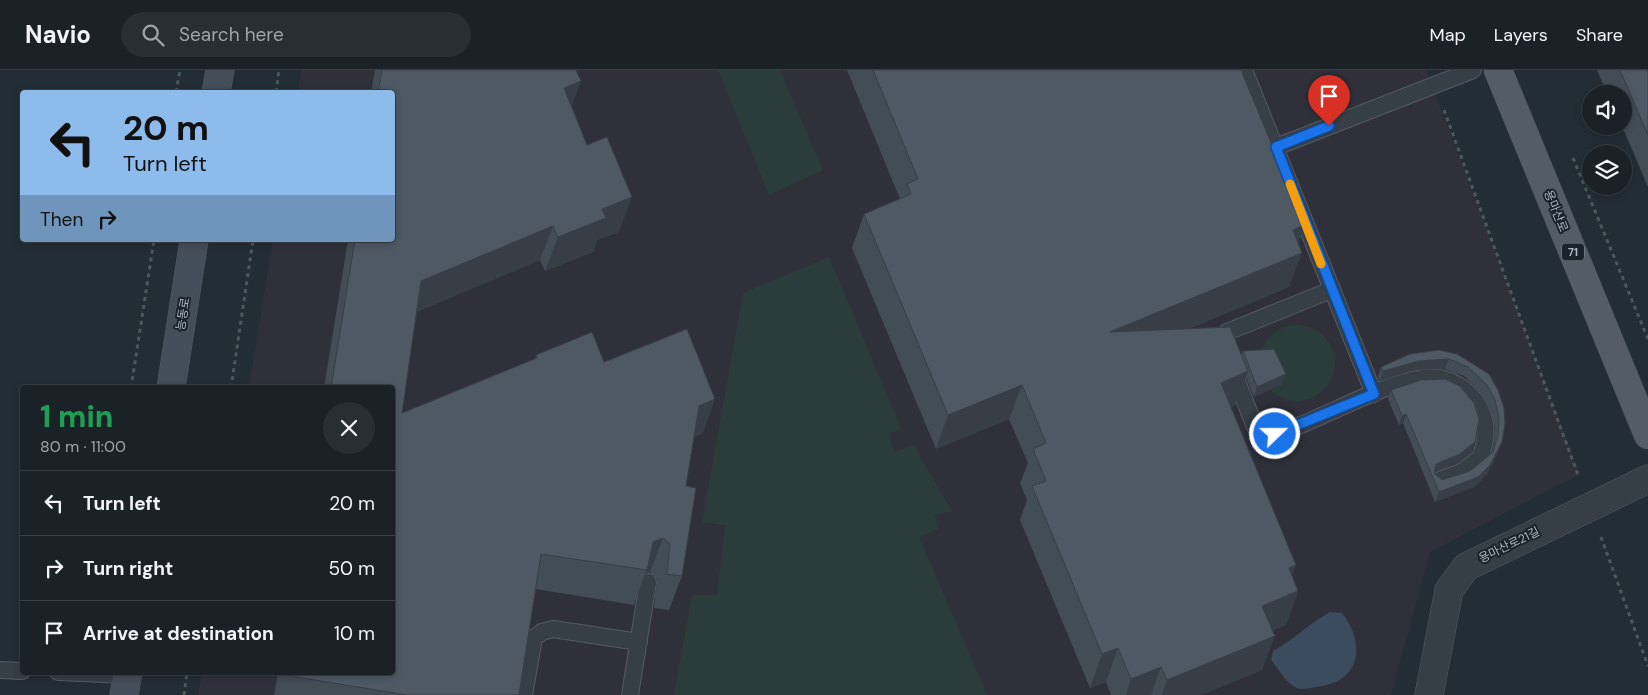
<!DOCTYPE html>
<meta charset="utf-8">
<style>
:root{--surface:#1a2228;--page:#272f34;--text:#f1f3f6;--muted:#9fa4a8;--line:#383f45}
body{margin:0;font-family:"DM Sans","Noto Sans KR",sans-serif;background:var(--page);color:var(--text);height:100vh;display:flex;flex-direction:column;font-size:19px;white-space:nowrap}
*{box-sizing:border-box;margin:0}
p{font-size:16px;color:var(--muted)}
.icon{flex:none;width:28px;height:28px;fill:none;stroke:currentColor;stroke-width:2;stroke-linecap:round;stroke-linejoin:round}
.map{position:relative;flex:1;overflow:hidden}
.details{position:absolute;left:20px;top:315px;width:375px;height:290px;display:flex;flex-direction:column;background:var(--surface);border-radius:5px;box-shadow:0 2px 8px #0003,0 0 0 1px var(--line)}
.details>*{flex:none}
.guide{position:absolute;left:20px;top:20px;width:375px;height:152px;border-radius:5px;box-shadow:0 2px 8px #0003,0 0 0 1px var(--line);background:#8dbbeb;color:#111;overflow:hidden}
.tools{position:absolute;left:1582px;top:15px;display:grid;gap:10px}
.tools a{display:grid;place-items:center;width:50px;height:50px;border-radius:50%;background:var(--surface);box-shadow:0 2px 8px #0003,0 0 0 1px var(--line);font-size:25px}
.pin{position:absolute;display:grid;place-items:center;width:42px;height:42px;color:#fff;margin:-51px -21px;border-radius:50% 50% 50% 0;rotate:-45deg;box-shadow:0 0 5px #0007}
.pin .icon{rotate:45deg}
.me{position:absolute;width:55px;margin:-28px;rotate:68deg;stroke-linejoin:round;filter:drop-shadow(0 0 4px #0008)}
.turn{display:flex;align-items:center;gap:18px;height:105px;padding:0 20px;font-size:22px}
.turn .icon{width:65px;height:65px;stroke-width:2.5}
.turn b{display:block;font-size:35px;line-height:42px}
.then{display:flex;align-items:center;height:48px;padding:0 20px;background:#0003;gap:10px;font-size:19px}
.round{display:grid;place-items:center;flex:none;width:52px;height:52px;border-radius:26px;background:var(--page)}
.head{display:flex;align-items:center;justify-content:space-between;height:85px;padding:0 20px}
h1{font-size:30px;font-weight:800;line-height:38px;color:#1e9e55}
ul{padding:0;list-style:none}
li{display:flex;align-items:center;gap:15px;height:65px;padding:0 20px;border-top:1px solid var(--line)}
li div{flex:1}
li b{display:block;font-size:19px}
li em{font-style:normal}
header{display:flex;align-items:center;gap:30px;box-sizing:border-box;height:70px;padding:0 25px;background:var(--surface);border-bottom:1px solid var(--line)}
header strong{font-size:24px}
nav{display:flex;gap:28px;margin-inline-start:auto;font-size:18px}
.search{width:350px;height:45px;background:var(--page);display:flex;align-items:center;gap:12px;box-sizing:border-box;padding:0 18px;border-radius:28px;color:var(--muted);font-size:19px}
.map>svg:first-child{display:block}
.medical{fill:#30303b}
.green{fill:#2b3d3b}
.water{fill:#3a4c5d}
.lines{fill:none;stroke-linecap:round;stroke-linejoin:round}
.lane-casing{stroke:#545c64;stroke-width:18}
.street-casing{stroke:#545c64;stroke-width:29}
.secondary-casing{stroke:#545c64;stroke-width:29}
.primary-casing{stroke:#424a52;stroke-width:29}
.path{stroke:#495a5a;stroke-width:3;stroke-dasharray:4 4;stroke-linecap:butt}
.lane{stroke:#363e46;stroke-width:16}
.street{stroke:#363e46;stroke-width:28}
.secondary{stroke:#444e58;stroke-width:28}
.primary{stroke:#545d66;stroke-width:28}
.wall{fill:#434d56}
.shaded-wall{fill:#373e46}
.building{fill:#4e5964;stroke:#373e46}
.route-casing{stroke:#114b97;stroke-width:12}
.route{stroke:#1a73e8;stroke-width:9}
.slow{stroke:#f59e0b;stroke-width:9}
.labels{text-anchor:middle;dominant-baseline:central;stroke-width:4;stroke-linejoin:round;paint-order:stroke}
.shield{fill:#1b232a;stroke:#848c94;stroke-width:1}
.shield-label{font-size:11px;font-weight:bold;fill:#b1b9c2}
.street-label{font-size:12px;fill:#b1b9c2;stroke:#1b232a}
</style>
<header>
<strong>Navio</strong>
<div class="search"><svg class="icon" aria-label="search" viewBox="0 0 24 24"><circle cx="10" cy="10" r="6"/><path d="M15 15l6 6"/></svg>Search here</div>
<nav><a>Map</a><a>Layers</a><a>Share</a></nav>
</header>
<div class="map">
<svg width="1648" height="625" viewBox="0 0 1648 625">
<rect width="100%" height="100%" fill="#232d35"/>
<!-- medical -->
<path class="medical" d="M301,0H1426L1580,404L1430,482L1391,625H198L202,603L392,602V318L249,317L273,170H392V22H298Z"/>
<!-- green -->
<path class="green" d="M718,0H780L823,100L769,125Z
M829,187L902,360L888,363L894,382L915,375L918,383L952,441L935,445L938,459L919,467L987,625H674L692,525H717L725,455L702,453L743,223Z
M1259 293a38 38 0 1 1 76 0a38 38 0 1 1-76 0Z"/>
<!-- water -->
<path class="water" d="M1330,542L1342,543C1367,575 1360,613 1316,617C1311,618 1302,620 1297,618C1285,613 1279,599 1271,590L1273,581C1294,570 1309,553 1330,542Z"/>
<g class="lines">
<defs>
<path id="lane" d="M1244,0L1374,324
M1276,77L1473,0
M1223,276V269L1227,262L1331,220
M1233,301L1255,357L1260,363L1267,366C1313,357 1397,301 1440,308C1455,311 1466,319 1475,330C1488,348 1488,368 1480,388L1461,402L1440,410
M0,600L22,601
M58,602L127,605
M524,625L534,568L542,562L553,559L639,572
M630,625L648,512"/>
<path id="street" d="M1429,625L1449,520L1466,497L1648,409"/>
<path id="secondary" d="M216,22L220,0
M171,318L194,170
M124,625L128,602"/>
<path id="primary" d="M1498,0L1648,365"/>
</defs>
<!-- lane casing -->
<use href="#lane" class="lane-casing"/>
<!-- street casing -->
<use href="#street" class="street-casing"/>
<!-- secondary casing -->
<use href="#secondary" class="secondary-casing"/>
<!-- primary casing -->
<use href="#primary" class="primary-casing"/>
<!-- path -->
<path class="path" d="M176,22L180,0
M276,22L279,0
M1444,40L1578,405
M1573,88L1648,269
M131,318L154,170
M231,318L253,170
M1601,467L1648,596
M184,625L187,602"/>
<!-- lane -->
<use href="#lane" class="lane"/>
<!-- street -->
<use href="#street" class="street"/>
<!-- secondary -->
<use href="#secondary" class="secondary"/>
<!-- primary -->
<use href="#primary" class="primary"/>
</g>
<!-- wall -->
<path class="wall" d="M375,0H576L572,37L619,162L597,170L593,182L545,201L540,190L416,242L402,343L535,289L536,285L604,292L703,363L694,367L686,416L682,506L669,540L654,538L657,509L650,502L645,504L634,535L536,519L519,625H274L278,602H392V318H324L348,170H392V22H371Z
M847,0H1241L1305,155L1298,174L1289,217L1188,259L1241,284L1243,281L1282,314L1254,327L1246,307L1235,335L1231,337L1296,495L1292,505L1298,521L1286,555L1272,560L1262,600L1201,625H1111L1106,612L1090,618L1020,450L1027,430L1020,413L1028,393L1009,349L936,379L852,178L864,144L900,129Z
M1597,0H1648V117L1622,56H1624V24H1607Z
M1457,284L1498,320L1502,372L1498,382L1487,404L1474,417L1435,432L1403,353L1399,355L1388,329L1391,320L1472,382L1456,393L1434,403L1442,410L1470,401L1492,382L1494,374L1495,357L1491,340L1483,325L1464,306L1445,299L1414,300L1380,311L1378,307L1381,297Z"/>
<!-- shaded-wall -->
<path class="shaded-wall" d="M581,11L568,46L564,18Z
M632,127L619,162L597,170L593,182L545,201L558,167L602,139Z
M1305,155L1294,186L1302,183L1289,217L1097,296L1110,262L1293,160Z
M553,156L540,190L408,245L421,211Z
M1449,289L1445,299L1414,300L1380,311L1383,301L1418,291Z
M1248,301L1235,335L1208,347L1221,313Z
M1286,304L1282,314L1254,327L1257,317Z
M1022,315L1009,349L936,379L948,345Z
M715,329L703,363L687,370L699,336Z
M1406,344L1403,353L1399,355L1402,346Z
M1475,372L1472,382L1456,393L1433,403L1436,394Z
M1502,372L1498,382L1487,404L1474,417L1435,432L1439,422L1490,395Z
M663,468L650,502L645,504L653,472Z
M1296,495L1285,526L1298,521L1286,555L1249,570L1262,536L1289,498Z
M1275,566L1262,600L1201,625H1162L1167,610Z
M1118,578L1106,612L1090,618L1102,584Z
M1161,597L1151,625H1126L1131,609Z"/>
<!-- building -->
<path class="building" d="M382,0H576L581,11L564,18L587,75L607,67L632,127L602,139L606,148L558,167L553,156L421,211L402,343L537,288L536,285L592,262L604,292L687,259L715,329L699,336L686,416L696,418L682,506L667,504L670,474L663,468L653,472L647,500L541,484L519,625H407L284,605L285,602H392V318H331L355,170H392V22H378Z
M873,0H1241L1305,155L1293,160L1302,183L1110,262L1230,257L1248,301L1221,313L1296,495L1289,498L1298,521L1262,536L1275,566L1167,610L1161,597L1131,609L1118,578L1102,584L1032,416L1046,411L1033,379L1046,373L1022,315L948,345L864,144L911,124L907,114L918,109Z
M1620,0H1648V65Z
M1274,279L1286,304L1257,317L1243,281Z
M1439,280L1457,284L1489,304L1498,320L1504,338L1505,354L1502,372L1490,395L1478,407L1439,422L1406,344L1402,346L1391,320L1421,310L1445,309L1460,316L1474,333L1479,349L1475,372L1460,384L1436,394L1434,403L1442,410L1470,401L1493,382L1498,365L1499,348L1495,330L1487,315L1468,297L1449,289L1418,291L1383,301L1381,297L1410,284Z"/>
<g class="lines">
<defs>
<path id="route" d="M1275,364L1374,324L1276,77L1329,56"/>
</defs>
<!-- route casing -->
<use href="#route" class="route-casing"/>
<!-- route -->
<use href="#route" class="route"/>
<!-- slow -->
<path class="slow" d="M1290,114L1321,194"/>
</g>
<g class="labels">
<!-- shield labels -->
<rect class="shield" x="1562" y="173.5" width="22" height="17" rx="4"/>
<g class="shield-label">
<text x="1573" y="182">71</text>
</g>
<!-- street labels -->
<g class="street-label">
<text transform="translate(1556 141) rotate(68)">용마산로</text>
<text transform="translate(183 244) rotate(-81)">능동로</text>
<text transform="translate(1509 475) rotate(-26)">용마산로21길</text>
</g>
</g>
</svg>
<div class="tools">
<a><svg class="icon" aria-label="sound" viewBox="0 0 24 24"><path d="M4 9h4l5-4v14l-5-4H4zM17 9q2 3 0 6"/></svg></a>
<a><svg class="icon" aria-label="layers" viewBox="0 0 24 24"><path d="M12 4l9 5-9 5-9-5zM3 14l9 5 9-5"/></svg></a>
</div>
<div class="pin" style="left:1329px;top:56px;background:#d93025"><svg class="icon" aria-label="arrive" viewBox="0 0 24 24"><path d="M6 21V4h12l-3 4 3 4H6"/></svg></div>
<svg class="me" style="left:1275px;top:364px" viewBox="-20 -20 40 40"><circle r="17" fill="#1a73e8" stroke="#fff" stroke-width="3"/><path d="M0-11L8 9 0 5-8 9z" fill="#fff"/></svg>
<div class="guide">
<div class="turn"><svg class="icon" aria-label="left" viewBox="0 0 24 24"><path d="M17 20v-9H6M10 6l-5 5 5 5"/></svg><div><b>20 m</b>Turn left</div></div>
<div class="then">Then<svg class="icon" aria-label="right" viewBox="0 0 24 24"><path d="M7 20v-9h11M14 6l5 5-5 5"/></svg></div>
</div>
<section class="details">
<div class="head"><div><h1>1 min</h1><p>80 m · 11:00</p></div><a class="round"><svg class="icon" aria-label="close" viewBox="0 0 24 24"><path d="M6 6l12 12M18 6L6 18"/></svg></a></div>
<ul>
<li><svg class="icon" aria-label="left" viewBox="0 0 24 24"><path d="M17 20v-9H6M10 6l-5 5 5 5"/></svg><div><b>Turn left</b></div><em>20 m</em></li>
<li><svg class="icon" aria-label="right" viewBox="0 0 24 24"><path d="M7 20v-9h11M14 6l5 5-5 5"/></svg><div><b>Turn right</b></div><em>50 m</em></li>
<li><svg class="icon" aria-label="arrive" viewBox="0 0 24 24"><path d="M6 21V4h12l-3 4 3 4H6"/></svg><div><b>Arrive at destination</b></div><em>10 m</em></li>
</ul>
</section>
</div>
